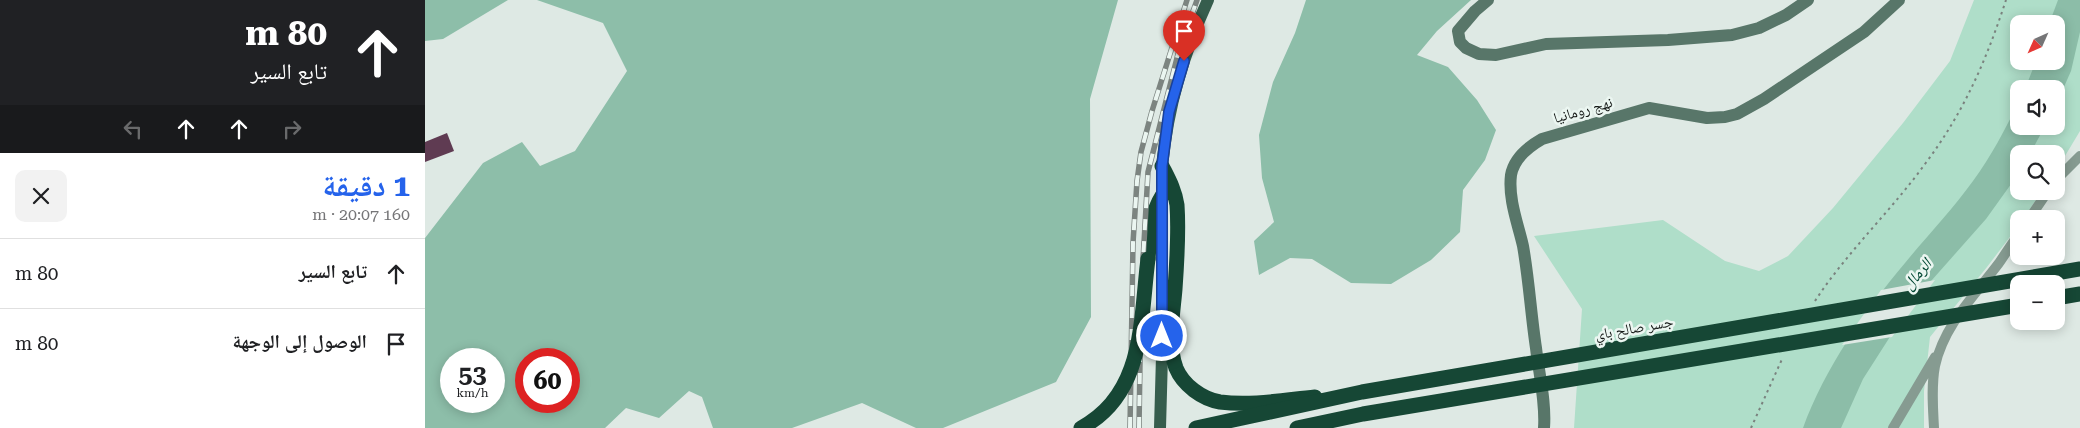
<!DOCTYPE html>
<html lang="ar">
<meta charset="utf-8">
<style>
:root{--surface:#fff;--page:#f2f2f2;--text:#202124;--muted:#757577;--line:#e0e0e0;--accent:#2563eb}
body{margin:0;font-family:"Roboto Serif","Noto Naskh Arabic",serif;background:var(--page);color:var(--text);direction:rtl;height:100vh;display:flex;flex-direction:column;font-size:19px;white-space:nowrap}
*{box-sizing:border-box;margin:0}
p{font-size:16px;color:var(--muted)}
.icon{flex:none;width:28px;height:28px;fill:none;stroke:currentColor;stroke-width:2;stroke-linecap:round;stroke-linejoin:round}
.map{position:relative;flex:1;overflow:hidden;direction:ltr}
.side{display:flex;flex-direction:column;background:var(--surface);width:425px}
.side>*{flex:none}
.banner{background:#202124;color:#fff;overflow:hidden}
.needle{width:32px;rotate:225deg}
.controls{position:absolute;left:1585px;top:15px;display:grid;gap:10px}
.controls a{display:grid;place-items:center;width:55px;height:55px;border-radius:10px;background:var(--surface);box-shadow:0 2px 12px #0003;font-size:25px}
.speed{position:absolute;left:15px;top:348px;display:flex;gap:10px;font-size:25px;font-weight:700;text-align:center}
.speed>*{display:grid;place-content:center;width:65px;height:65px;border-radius:50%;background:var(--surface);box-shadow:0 2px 12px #0003;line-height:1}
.speed small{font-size:12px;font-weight:400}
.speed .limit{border:8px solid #d22;background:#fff;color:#111}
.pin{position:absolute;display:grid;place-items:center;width:42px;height:42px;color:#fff;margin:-51px -21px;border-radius:50% 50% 50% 0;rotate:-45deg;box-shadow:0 0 5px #0007}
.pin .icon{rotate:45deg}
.me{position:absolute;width:55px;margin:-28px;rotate:0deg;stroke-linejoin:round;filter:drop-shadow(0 0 4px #0008)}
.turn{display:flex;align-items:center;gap:18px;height:105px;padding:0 15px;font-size:22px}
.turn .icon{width:65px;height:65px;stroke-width:2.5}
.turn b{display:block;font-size:35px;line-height:42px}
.lanes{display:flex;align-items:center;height:48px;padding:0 15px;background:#0003;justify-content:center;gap:25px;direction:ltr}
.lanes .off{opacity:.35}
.round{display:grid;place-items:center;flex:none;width:52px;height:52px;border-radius:10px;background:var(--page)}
.headline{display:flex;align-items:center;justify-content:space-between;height:85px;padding:0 15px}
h1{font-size:30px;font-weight:700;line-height:38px;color:var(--accent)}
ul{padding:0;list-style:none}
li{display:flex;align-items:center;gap:15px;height:70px;padding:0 15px;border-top:1px solid var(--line)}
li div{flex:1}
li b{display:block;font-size:19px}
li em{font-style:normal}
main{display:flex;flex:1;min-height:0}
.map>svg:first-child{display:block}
.green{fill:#afdec9;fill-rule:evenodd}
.forest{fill:#8dbea9;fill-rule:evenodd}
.water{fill:#8cbda8}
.pier{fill:#dee9e4}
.building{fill:#5f3b52}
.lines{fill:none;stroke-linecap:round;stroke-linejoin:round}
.path{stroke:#7a827e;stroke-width:2;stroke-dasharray:2.5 4;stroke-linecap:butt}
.street{stroke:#869b91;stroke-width:10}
.secondary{stroke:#587669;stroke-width:12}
.primary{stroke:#365d4d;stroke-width:12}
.highway{stroke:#164735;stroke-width:15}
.rail-casing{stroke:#7c8480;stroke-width:5.5}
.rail{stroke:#ebf6f1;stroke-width:4;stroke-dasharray:11;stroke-linecap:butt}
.highway-bridge{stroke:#164735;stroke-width:15}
.route-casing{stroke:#184099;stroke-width:12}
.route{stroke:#2563eb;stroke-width:9}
.labels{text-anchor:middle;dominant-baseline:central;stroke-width:5;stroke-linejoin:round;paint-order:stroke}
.street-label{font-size:15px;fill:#141816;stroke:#ebf6f1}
.water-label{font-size:16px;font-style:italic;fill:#004632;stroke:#ebf6f1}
</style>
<main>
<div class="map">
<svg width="1655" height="428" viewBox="0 0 1655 428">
<rect width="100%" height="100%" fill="#dee9e4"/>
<!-- green -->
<path class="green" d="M1549,0H1655V131L1631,171V154H1594V191H1617L1598,219H1594V225L1562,267L1505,337L1499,391V428H1149L1157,309L1109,236L1238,220L1300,261L1334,271L1363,256L1408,208L1478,123L1525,61ZM1594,24H1631V61H1594ZM1594,89H1631V126H1594Z"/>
<!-- forest -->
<path class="forest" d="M0,0H83L18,39L0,41Z
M112,0H693L665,99L666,317L631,382L518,428H491L437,403L367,428H288L277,397L264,391L234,418L201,408L180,428H0V238L58,163L97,142L115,166L150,151L202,71L178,23ZM26,359H69V401H26ZM101,359H144V401H101Z
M881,0H1046L1012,31L992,55L1023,67L1052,100L1071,130L1060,160L1038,190L1035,232L1006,260L966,284L926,283L887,259L865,258L834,275L829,241L849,222L837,178L834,135L848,82L870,33Z"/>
<!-- water -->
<path class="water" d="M1633,0H1655V32L1646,71L1631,105V89H1600L1611,61H1631V24H1624Z
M1594,102V126H1620L1605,154H1594V173L1561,219L1499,289L1477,318L1438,379L1416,428H1378C1399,370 1440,310 1480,263C1502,236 1527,210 1548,181C1566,157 1580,129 1594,102Z"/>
<!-- pier -->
<path class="pier" d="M1510,280L1467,337L1417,345L1456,290Z"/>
<!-- building -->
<path class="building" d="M22,133L29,151L0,162V142Z"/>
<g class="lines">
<!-- path -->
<path class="path" d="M1390,301C1422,252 1466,211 1500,164C1539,112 1561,61 1581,0
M1326,428L1358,357"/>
<!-- street -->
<path class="street" d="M1631,180L1655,156
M1604,219L1623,191
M1468,428L1510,357
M1509,428C1508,408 1506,386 1510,366C1519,325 1550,295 1574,263C1581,253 1587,243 1594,234"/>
<!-- secondary -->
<path class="secondary" d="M1063,0L1050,11L1033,31L1035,42L1041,48L1054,54L1071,55L1121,44L1243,40L1307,35L1334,28L1361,15L1383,0
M1119,428C1121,402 1114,374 1111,348C1106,315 1104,280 1098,246C1093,224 1083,199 1086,175C1089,158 1103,147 1117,139L1224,108L1282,118L1300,117L1312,114L1339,99L1439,32L1474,0"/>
<!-- primary -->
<path class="primary" d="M735,428L737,356V166C743,106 758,55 783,0"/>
<!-- highway -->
<path class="highway" d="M737,166C743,178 750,190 752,205C754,233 752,261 750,289C748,314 742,344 751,368C758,385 777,399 795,402C826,406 859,400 890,397
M723,259C725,237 725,215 737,196
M1631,298L1655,294"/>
<defs>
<path id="rail" d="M705,428L708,243L712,181L716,152L727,111L762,0
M714,428L716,296L723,172L753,54L772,0"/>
</defs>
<!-- rail casing -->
<use href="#rail" class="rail-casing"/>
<!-- rail -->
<use href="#rail" class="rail"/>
<!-- highway-bridge -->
<path class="highway-bridge" d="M656,428C720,394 715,321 723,259
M771,428L937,392L1655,269
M872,428L938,414L1594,305"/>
</g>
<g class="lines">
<defs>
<path id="route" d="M737,336V166L744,112L759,61"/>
</defs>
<!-- route casing -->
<use href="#route" class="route-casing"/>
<!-- route -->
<use href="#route" class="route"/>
</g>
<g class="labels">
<!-- street labels -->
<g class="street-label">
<text transform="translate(1158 110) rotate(-16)">نهج رومانيا</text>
<text transform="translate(1209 328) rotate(-10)">جسر صالح باي</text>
</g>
<!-- water labels -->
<g class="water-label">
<text transform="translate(1492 274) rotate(-50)">الرمال</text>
</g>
</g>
</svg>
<div class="controls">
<a><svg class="needle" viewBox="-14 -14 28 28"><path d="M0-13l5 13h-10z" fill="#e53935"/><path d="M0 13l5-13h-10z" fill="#757577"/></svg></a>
<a><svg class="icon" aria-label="sound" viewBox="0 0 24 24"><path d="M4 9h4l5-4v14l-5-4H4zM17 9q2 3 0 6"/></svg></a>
<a><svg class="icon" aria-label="search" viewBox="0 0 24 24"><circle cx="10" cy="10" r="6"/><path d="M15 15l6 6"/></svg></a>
<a>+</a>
<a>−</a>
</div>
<div class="speed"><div>53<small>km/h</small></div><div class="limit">60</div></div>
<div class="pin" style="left:759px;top:61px;background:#d93025"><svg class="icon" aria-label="arrive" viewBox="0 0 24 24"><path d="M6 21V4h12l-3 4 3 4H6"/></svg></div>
<svg class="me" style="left:737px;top:336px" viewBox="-20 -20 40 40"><circle r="17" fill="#2563eb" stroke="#fff" stroke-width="3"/><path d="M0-11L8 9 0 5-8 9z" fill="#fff"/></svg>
</div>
<section class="side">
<div class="banner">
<div class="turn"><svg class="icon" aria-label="ahead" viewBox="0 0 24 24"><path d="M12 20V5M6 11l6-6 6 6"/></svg><div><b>80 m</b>تابع السير</div></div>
<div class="lanes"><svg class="icon off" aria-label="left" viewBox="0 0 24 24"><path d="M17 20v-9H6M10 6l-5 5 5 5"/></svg><svg class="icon" aria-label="ahead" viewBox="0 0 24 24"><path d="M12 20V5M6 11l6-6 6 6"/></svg><svg class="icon" aria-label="ahead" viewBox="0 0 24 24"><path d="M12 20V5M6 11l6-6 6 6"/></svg><svg class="icon off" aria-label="right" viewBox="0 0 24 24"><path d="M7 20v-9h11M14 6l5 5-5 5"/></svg></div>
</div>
<div class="headline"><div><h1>1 دقيقة</h1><p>160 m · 20:07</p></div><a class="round"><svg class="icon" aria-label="close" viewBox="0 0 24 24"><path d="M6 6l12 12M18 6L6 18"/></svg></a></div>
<ul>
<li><svg class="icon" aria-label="ahead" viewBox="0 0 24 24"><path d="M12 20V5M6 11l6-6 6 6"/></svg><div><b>تابع السير</b></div><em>80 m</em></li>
<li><svg class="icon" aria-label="arrive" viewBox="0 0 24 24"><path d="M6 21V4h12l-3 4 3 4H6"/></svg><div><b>الوصول إلى الوجهة</b></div><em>80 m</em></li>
</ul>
</section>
</main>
